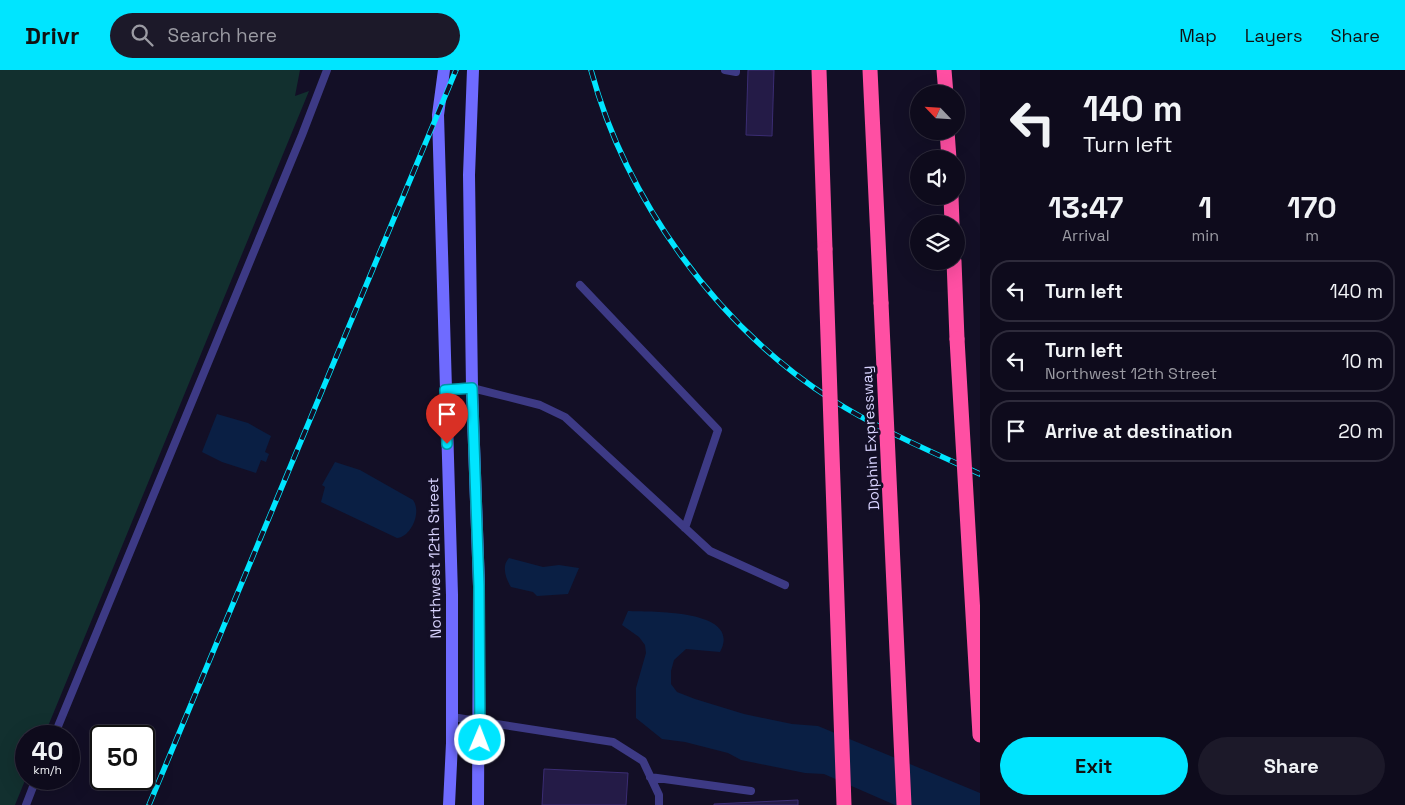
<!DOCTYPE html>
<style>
:root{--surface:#0e0b1c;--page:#1c1929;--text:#f1f3f6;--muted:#9b9ba3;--line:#2e2b3b;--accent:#00e5ff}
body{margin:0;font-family:"Space Grotesk",sans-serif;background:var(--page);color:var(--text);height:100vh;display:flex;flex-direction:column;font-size:19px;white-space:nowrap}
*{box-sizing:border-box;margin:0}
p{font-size:16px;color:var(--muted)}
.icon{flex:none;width:28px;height:28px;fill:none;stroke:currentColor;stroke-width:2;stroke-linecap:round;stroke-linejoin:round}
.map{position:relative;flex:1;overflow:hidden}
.side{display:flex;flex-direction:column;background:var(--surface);width:425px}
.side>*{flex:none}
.guide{background:#0e0b1c;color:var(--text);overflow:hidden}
.needle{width:32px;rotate:295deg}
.fabs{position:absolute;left:910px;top:15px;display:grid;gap:10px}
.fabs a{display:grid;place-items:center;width:55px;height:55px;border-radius:50%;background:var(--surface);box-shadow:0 5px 20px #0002,0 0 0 1px var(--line);font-size:25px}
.speed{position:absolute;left:15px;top:655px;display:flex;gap:10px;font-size:25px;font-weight:700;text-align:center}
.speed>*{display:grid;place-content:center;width:65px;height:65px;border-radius:50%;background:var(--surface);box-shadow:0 5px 20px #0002,0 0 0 1px var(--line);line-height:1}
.speed small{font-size:12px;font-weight:400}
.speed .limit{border:2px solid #111;border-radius:8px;background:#fff;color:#111}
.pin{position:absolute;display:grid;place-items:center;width:42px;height:42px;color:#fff;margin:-51px -21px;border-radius:50% 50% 50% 0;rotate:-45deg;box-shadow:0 0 5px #0007}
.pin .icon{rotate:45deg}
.me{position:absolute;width:55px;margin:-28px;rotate:1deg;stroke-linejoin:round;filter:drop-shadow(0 0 4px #0008)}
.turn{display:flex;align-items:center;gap:18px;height:105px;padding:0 20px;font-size:22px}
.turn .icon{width:65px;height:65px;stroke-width:2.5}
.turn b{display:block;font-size:35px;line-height:42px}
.eta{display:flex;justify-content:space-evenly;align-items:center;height:85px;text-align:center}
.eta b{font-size:30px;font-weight:700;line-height:35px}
.action{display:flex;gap:10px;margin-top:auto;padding:10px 20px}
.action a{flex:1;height:58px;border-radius:30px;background:var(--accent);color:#111;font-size:20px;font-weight:700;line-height:58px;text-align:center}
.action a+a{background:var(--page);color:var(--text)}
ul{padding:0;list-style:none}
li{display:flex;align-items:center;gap:15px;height:62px;margin:0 10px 8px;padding:0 10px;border:2px solid var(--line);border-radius:20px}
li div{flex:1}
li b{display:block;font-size:19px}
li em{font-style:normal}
header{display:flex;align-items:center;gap:30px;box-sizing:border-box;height:70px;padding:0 25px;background:var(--accent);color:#111}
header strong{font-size:24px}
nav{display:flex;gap:28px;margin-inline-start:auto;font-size:18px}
.search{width:350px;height:45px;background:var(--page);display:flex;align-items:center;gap:12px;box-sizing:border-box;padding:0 18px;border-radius:28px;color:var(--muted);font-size:19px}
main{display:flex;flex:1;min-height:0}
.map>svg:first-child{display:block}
.green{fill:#12302f}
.water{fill:#0a1f44}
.building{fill:#241b47;stroke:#3b2d73}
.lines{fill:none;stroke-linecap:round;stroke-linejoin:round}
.service{stroke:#3d3a85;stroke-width:8}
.secondary{stroke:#6f6bff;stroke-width:12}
.motorway{stroke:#ff4fa3;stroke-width:15}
.rail-casing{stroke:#00e5ff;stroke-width:5.5}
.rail{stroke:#130f26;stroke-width:4;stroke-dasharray:11;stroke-linecap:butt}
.motorway-bridge{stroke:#ff4fa3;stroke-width:15}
.route-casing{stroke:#0095a6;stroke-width:12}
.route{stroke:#00e5ff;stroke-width:9}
.labels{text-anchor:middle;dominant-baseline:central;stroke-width:5;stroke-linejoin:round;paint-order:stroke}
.street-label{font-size:15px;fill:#d9d4ff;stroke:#130f26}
</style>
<header>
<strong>Drivr</strong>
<div class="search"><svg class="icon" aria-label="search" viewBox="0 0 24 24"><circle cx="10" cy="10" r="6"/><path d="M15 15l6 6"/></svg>Search here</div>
<nav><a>Map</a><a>Layers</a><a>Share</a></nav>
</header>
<main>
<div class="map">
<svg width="980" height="735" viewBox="0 0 980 735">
<rect width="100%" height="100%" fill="#130f26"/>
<!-- green -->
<path class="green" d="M0,0H300L295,26L309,21L44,666H26V708L15,735H0Z"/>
<!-- water -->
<path class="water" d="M217,344L248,353L271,366L265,382L269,384L266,392L261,390L256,403L222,392L202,382Z
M335,392L360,400L413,430C422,442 411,467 397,468L321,432L325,417L322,415Z
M509,488L543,497L559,495L579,498L568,524L537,526L533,522L511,517C506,509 501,496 509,488Z
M628,541C651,542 743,539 720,582L686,579L674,590L671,601V614L677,622L695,629L744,644L792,654L818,656L980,723V735H895L824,704L805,703L741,690L728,683L685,672L662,669L636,648V618L646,583L645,575L639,567L622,555Z"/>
<!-- building -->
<path class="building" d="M748,0H774L772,66L746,65Z
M544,699L628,703L626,735H542Z
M798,730V735H714V734Z"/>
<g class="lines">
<!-- service -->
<path class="service" d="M725,0L736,2V0
M580,215L718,360L685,458
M445,320L472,318L540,335L565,347L710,481L785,515
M452,647L613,672L643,691L659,725V735
M54,666L302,65L327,0
M650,707L751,721
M26,735L36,709"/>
<!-- secondary -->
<path class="secondary" d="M444,0L438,45L452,525V673L449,735
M473,0L469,105L472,318L479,516L478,735"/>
<!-- motorway -->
<path class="motorway" d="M819,0L825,179
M870,0L881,233
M944,0L946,24
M947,61L949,89
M951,126L952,154
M954,191L957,269"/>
<defs>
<path id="rail" d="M591,0C626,130 717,256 831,329C878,359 930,381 980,404
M149,735L456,0"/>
</defs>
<!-- rail casing -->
<use href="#rail" class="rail-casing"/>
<!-- rail -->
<use href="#rail" class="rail"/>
<!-- motorway-bridge -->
<path class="motorway-bridge" d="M825,179L844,735
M881,233L904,735
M957,269L980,665"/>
</g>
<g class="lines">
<defs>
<path id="route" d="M447,374L445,320L472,318L479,516L480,670"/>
</defs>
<!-- route casing -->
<use href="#route" class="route-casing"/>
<!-- route -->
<use href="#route" class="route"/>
</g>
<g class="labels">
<!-- street labels -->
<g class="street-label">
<text transform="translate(870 368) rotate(-93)">Dolphin Expressway</text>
<text transform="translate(434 488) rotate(-91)">Northwest 12th Street</text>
</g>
</g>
</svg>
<div class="fabs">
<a><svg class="needle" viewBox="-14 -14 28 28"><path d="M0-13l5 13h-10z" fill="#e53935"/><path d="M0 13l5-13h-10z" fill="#9b9ba3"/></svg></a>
<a><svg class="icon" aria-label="sound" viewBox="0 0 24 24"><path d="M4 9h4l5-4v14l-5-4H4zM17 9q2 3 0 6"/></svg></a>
<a><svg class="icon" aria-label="layers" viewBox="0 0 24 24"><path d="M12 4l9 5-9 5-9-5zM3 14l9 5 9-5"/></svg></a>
</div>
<div class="speed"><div>40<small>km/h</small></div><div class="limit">50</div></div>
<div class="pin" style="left:447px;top:374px;background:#d93025"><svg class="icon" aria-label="arrive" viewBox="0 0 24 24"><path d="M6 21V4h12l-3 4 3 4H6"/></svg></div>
<svg class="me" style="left:480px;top:670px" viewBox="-20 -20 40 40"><circle r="17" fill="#00e5ff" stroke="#fff" stroke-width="3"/><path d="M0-11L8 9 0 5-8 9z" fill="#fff"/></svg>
</div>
<section class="side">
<div class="guide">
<div class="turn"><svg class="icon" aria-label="left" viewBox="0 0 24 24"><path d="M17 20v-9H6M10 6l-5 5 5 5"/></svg><div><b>140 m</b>Turn left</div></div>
</div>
<div class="eta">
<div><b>13:47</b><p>Arrival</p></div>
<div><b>1</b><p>min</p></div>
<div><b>170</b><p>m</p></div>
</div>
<ul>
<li><svg class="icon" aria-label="left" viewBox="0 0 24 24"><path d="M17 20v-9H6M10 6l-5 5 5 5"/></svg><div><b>Turn left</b></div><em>140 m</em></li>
<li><svg class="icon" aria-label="left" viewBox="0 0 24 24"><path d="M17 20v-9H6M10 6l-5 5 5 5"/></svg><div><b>Turn left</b><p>Northwest 12th Street</p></div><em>10 m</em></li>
<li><svg class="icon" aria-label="arrive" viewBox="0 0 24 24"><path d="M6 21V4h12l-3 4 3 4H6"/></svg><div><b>Arrive at destination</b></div><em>20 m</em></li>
</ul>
<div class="action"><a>Exit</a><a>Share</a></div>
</section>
</main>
